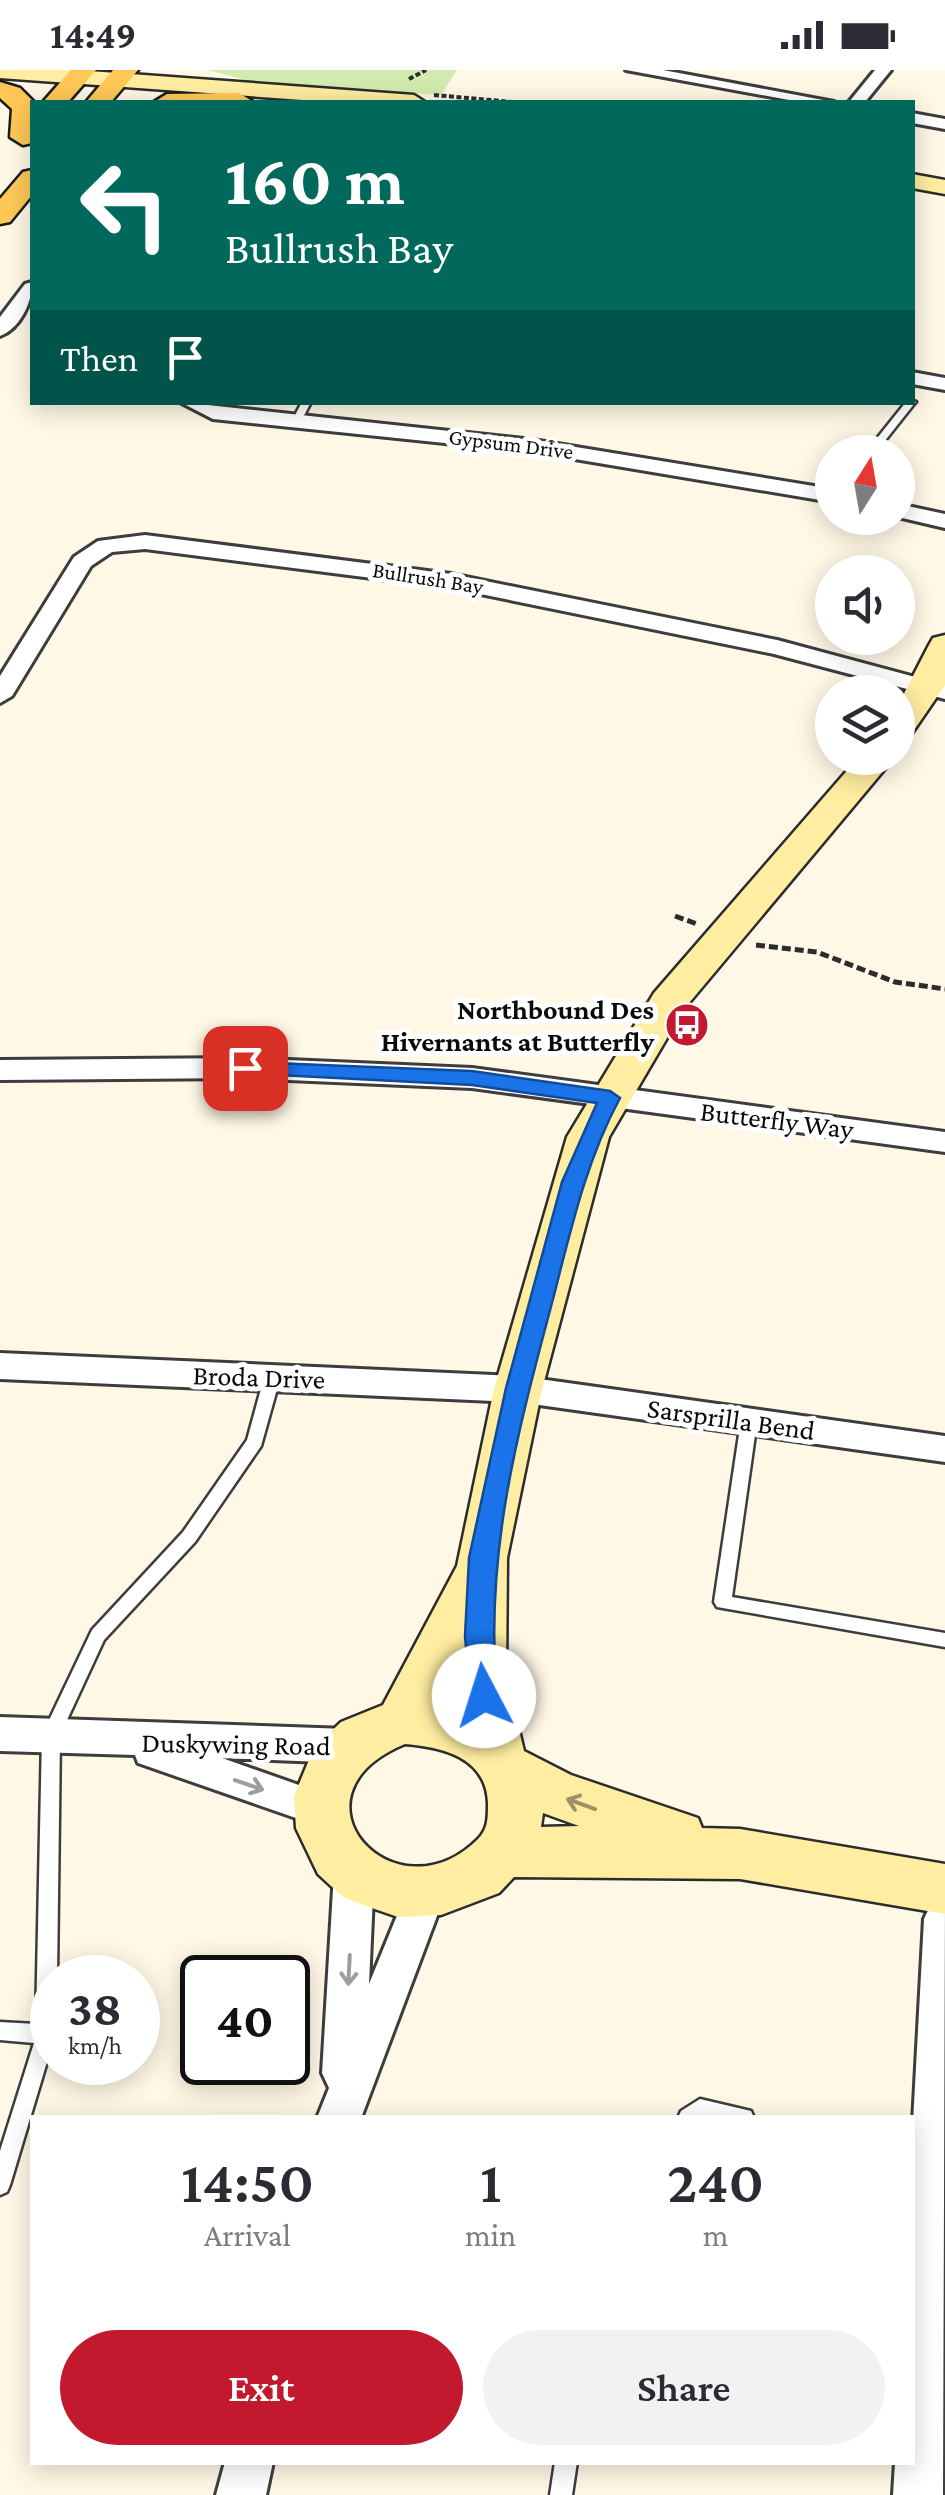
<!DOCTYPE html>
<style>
:root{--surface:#fff;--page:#f2f2f3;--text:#2b2b33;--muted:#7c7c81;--accent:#c2192f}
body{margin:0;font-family:"Crimson Pro",serif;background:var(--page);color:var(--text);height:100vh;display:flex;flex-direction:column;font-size:38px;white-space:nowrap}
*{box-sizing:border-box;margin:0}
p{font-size:32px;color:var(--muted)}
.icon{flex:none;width:55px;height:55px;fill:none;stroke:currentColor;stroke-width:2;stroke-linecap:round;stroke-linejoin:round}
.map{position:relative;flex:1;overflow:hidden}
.drawer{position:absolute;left:30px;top:2045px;width:885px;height:350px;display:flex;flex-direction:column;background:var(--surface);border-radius:0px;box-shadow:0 5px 25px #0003}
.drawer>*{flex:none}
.top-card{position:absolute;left:30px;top:30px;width:885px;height:305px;border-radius:0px;box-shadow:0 5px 25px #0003;background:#00695c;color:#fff;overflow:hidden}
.needle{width:65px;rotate:11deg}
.tools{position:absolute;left:815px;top:365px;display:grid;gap:20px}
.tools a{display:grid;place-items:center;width:100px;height:100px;border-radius:50%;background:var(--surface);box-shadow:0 5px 25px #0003;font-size:50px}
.speed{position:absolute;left:30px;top:1885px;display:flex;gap:20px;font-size:50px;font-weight:700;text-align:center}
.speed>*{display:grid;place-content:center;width:130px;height:130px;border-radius:50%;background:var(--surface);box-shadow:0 5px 25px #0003;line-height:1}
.speed small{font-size:25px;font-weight:400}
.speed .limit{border:5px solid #111;border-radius:15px;background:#fff;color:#111}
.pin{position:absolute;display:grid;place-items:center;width:85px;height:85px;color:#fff;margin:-42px;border-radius:20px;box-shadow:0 5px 15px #0006}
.me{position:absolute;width:110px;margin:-55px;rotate:355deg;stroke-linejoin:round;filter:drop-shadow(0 0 8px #0008)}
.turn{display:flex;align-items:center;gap:35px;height:210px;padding:0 30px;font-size:45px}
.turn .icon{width:130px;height:130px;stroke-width:2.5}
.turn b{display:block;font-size:70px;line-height:85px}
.then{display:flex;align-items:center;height:95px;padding:0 30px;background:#0003;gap:20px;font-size:38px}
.eta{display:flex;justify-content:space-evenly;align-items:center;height:170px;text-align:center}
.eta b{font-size:60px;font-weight:600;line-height:70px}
.primary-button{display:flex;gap:20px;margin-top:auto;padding:20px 30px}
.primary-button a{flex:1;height:115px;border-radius:60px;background:var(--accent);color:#fff;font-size:40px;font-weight:600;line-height:115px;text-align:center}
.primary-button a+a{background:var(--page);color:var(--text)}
.status{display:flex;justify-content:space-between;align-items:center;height:70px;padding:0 50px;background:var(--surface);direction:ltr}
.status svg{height:28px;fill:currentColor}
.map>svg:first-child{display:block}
.green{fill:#d3ebae}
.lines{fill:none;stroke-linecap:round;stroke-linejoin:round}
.lane-casing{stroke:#3d3d3d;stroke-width:5}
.street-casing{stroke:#3d3d3d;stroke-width:6}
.secondary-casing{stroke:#2c2c2c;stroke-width:5}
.primary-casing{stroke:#1b1b1b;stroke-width:5}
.path-far1{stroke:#2c2c2c;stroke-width:4;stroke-dasharray:5 2.5;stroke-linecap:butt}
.path{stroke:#2c2c2c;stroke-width:5;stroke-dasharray:9 4;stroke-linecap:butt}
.lane{fill:#fff;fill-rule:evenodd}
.street{fill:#fff;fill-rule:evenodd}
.secondary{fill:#ffeda1;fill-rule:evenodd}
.primary{fill:#ffc856;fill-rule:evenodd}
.oneway{stroke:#9d9d9d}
.oneway2{stroke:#9d9265}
.route{fill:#1a73e8;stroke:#114b97;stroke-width:2.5}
.labels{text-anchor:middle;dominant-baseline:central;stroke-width:10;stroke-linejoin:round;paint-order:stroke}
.far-street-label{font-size:22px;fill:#0a0a0a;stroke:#fff}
.poi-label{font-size:28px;font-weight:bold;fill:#0a0a0a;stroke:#fff;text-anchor:end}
.street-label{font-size:28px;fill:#0a0a0a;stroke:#fff}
</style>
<div class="status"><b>14:49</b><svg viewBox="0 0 49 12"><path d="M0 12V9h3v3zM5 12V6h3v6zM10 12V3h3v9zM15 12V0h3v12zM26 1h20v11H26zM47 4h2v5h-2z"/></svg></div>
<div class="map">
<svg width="945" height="2425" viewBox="0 0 945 2425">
<rect width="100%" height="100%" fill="#fff8e6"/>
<!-- green -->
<path class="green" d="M208,0H457L441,25L261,14Z"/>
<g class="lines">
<defs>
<path id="lane" d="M912,330L916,332L914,334L876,382H866L906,332H912Z
M302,332H311L300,353H294L292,351Z
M272,1302L278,1304L280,1308L261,1376L195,1472L104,1570L60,1665L57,1908H52V1975L10,2115L7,2122L0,2125V2081L34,1973L0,1970V1952L36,1954L42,1665L92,1560L183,1462L247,1370L264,1308L266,1304Z
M749,1345L755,1347L757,1351L732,1527L945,1563V1577L717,1537L714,1532L741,1351L743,1347Z
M700,2029L751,2041L754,2048H678L681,2041Z
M555,2392H577L572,2425H550Z"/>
<path id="street" d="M626,0H663L834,32H800Z
M875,0H891L865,32H849Z
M912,43L945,49V59L912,53Z
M32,212C33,231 20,259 0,266V247L25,214Z
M912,302L945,308V320L912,314Z
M180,332L533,370L832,419V432L533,382L213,349Z
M898,434L945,444V458L898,447Z
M145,465L451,504L777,570L945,615V629L774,584L451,518L145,479L112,482L91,496L12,626L0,633V606L74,487L98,471Z
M245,988L472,998L945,1062V1082L472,1018L245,1008L0,1010V990Z
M0,1283L518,1306L945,1366V1392L518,1332L0,1309Z
M0,1647L347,1659L361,1664L366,1676L361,1688L347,1693L222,1688L333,1727L339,1739L333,1751L319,1756L138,1693L135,1685L0,1681Z
M354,1785L368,1790L374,1803L369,1914L412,1809L426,1804L440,1809L446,1822L361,2048H317L329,2018L322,2003L334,1803L340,1790Z
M945,1830L943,2425H893L895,2392H912V2071L924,1849L930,1836Z
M225,2392H273L266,2425H216Z"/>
<path id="secondary" d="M0,0H76L414,25L425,32H330L0,8Z
M912,104L945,110V124L912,118Z
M945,565V615L910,666L898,669V635L929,575L933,568Z
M858,688H894L684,939L609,1067L542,1319L507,1488L506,1606L524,1681L571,1705L698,1748L702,1758L740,1759L945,1794V1844L740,1809L514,1807L499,1823L441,1845L398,1847L363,1835L343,1827L318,1804L296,1758L294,1726L314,1678L341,1652L383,1635L457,1496L494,1319L567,1067L654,923ZM454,1599L460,1636L438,1631ZM405,1674C442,1677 487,1687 488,1734C488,1748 488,1759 478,1769C395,1852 279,1726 405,1674ZM543,1743L579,1756L541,1757Z"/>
<path id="primary" d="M71,0H96L68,32H43Z
M113,0H138L111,32H86Z
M0,12L20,18L34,32L32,73L23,75L10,67L12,39L0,28Z
M239,23L252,31L154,32L167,24Z
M32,100V125L10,152L0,154V129L23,102Z"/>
</defs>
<!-- lane casing -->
<use href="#lane" class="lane-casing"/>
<!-- street casing -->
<use href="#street" class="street-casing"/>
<!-- secondary casing -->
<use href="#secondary" class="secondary-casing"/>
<!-- primary casing -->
<use href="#primary" class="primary-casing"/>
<!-- path-far1 -->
<path class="path-far1" d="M409,9L426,0
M434,25L513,32"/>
<!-- path -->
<path class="path" d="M675,846L697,854
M756,875L817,882L895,912L945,919"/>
<!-- lane -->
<use href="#lane" class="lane"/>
<!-- street -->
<use href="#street" class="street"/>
<!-- secondary -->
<use href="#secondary" class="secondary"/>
<!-- primary -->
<use href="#primary" class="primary"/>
</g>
<!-- one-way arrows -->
<defs><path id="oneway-shaft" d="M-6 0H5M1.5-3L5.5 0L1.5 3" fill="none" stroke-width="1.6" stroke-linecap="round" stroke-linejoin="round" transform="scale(2.5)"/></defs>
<g class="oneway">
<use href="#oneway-shaft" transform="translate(249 1715) rotate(19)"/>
<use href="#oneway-shaft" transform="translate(349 1900) rotate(93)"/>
</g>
<use class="oneway2" href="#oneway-shaft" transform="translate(581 1734) rotate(-160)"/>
<!-- route -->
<path class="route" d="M245,992L472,1001L610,1021L620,1028C586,1091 571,1159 553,1229C517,1364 484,1485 497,1626L493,1634H474L470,1626L465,1566L469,1488L506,1318L562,1112L597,1033L472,1015L238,1003V994Z"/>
<!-- icons -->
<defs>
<symbol id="bus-disc" viewBox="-11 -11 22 22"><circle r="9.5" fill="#c2192f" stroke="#fff"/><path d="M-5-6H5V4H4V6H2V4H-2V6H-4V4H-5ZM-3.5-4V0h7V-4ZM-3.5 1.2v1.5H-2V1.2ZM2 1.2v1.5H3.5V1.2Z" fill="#fff"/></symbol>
</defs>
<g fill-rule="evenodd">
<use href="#bus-disc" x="662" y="930" width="50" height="50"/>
</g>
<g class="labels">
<!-- far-street labels -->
<g class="far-street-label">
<text transform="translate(511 374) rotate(7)">Gypsum Drive</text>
<text transform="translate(428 508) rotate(9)">Bullrush Bay</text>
</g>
<!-- poi labels -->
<g class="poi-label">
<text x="654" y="939">Northbound Des<tspan x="654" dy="32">Hivernants at Butterfly</tspan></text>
</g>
<!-- street labels -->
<g class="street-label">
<text transform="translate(777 1050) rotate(7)">Butterfly Way</text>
<text transform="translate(259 1307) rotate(2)">Broda Drive</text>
<text transform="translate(731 1349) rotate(8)">Sarsprilla Bend</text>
<text transform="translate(236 1674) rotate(1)">Duskywing Road</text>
</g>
</g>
</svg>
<div class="tools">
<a><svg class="needle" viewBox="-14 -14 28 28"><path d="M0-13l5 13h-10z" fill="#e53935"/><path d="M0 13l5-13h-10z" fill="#7c7c81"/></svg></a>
<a><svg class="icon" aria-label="sound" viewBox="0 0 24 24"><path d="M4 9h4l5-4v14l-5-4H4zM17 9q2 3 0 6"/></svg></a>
<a><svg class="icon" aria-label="layers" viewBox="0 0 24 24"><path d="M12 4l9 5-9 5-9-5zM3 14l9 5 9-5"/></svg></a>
</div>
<div class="speed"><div>38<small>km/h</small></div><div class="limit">40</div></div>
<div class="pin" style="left:245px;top:998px;background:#d93025"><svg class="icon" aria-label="arrive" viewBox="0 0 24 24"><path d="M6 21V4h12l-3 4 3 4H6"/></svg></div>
<svg class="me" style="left:484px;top:1626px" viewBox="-20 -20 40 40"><circle r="19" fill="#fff"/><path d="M0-13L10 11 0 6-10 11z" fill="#1a73e8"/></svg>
<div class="top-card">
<div class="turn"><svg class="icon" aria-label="left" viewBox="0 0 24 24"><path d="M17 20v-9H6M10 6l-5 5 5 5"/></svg><div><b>160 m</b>Bullrush Bay</div></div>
<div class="then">Then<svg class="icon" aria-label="arrive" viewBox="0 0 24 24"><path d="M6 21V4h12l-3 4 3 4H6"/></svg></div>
</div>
<section class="drawer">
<div class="eta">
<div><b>14:50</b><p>Arrival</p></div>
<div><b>1</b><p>min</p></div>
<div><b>240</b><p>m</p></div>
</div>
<div class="primary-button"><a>Exit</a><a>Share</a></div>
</section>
</div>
